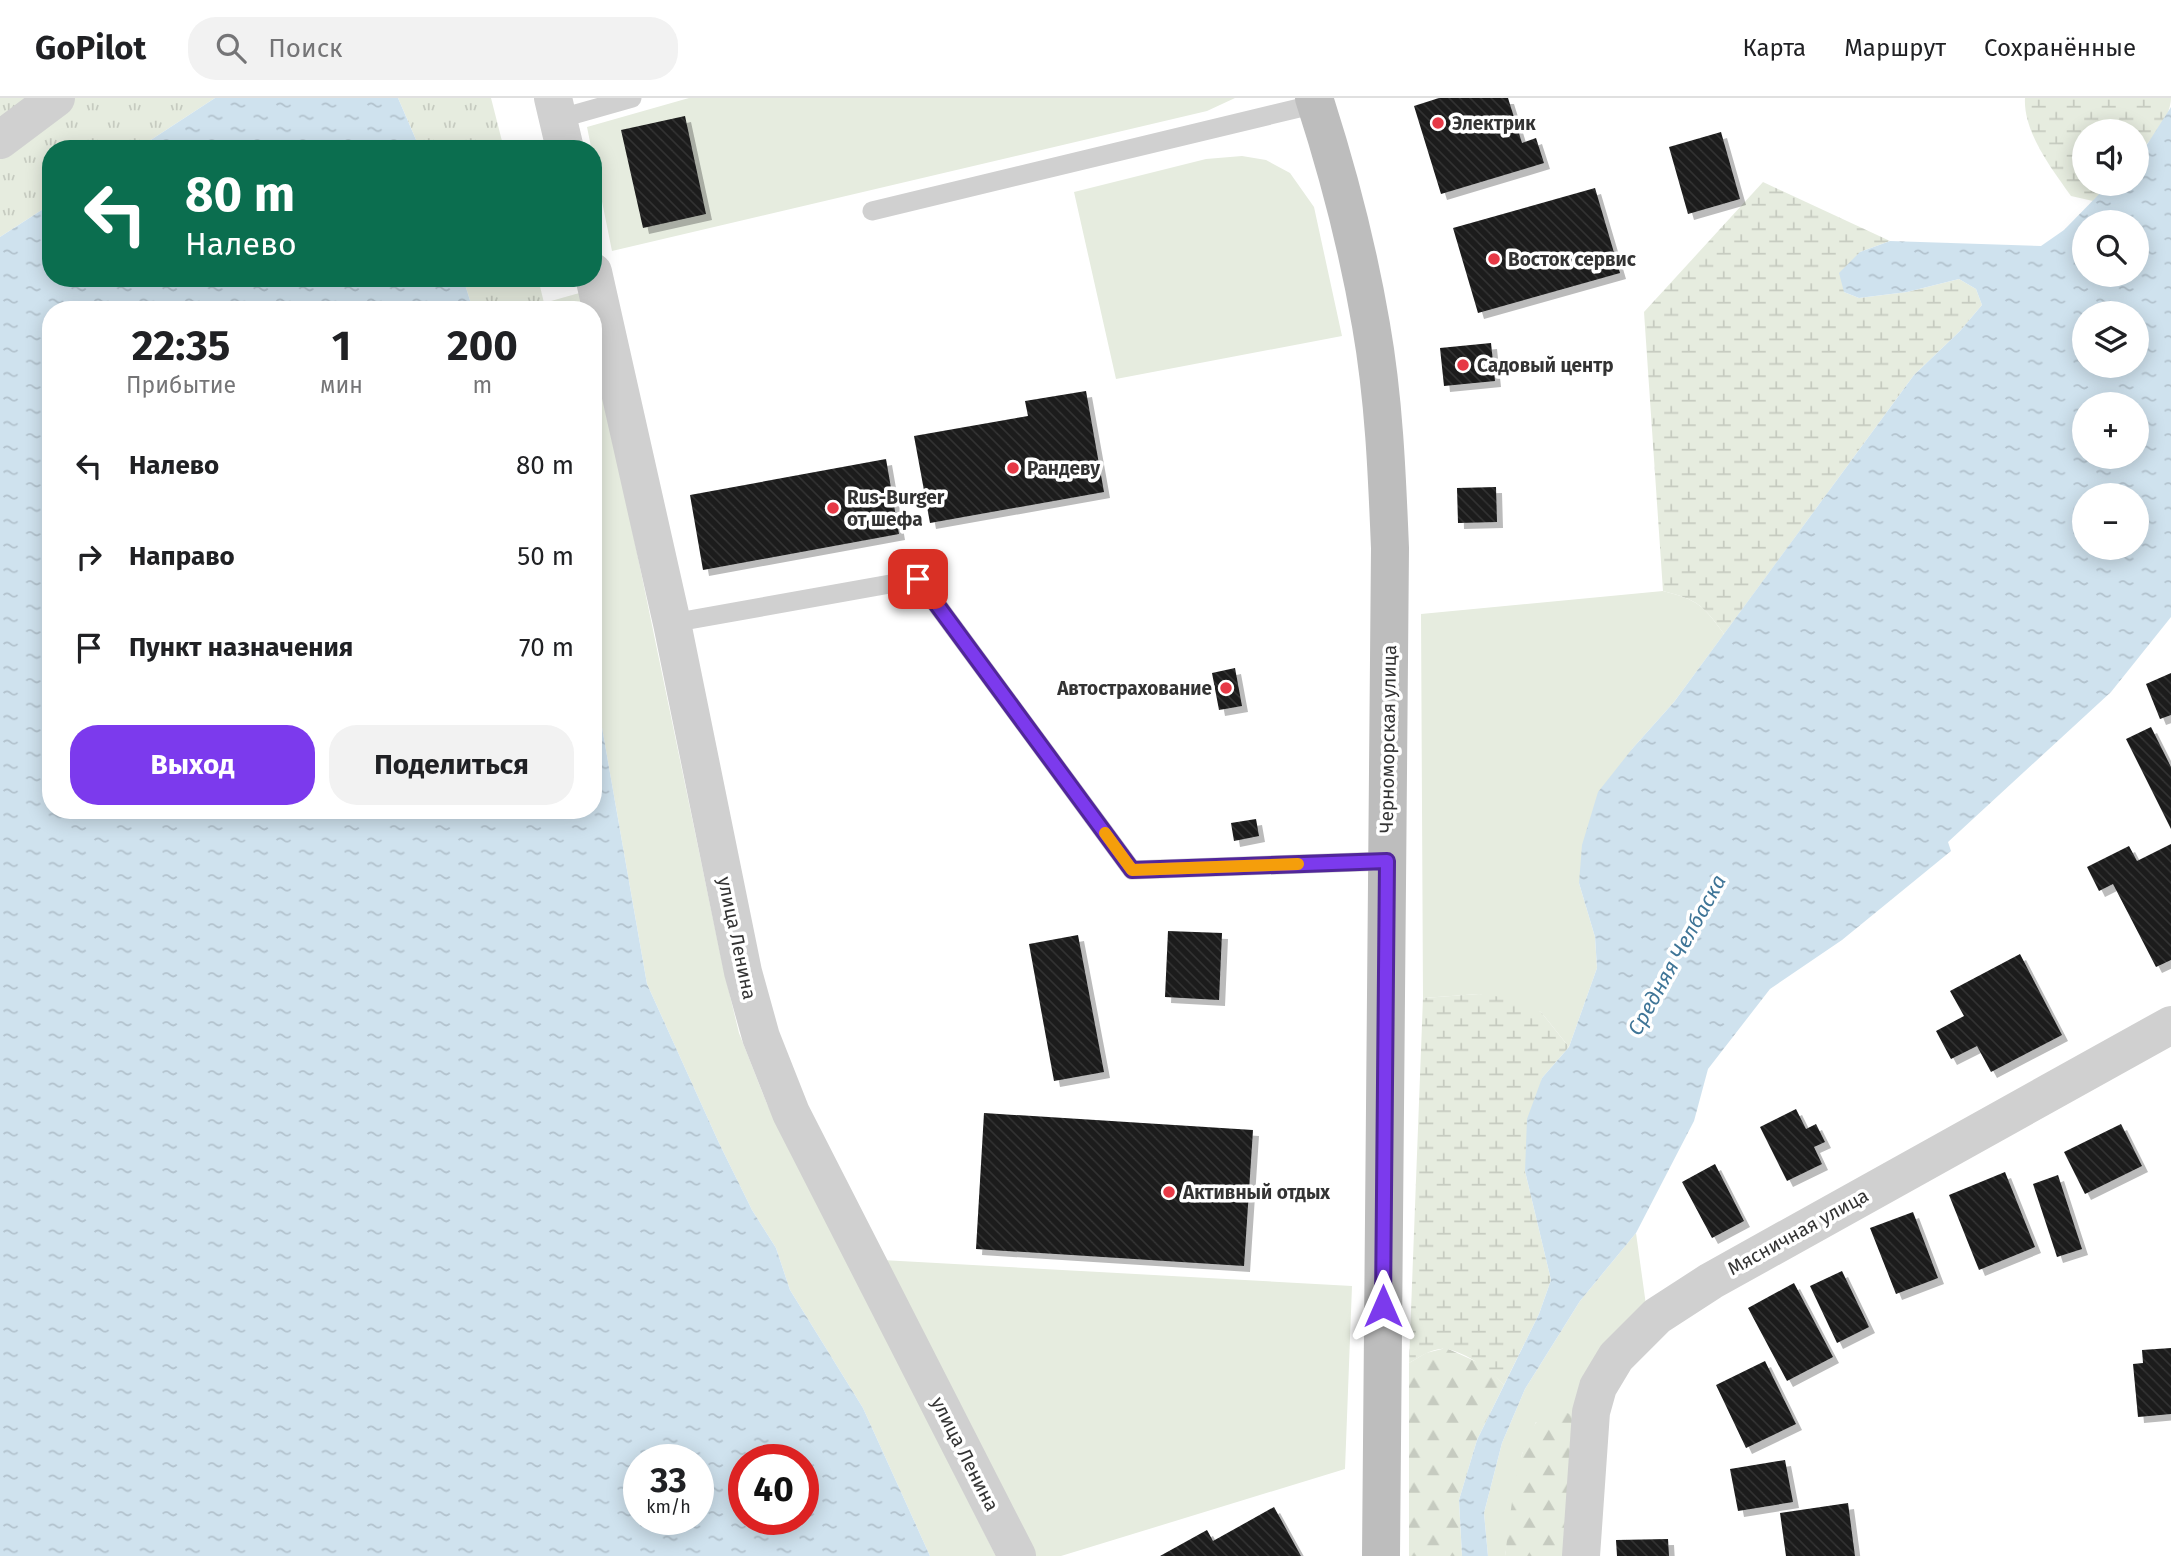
<!DOCTYPE html>
<html lang="ru">
<meta charset="utf-8">
<style>
:root{--surface:#fff;--page:#f2f2f2;--text:#202124;--muted:#757577;--line:#e0e0e0;--accent:#7c3aed}
body{margin:0;font-family:"Fira Sans",sans-serif;background:var(--page);color:var(--text);height:100vh;display:flex;flex-direction:column;font-size:26px;white-space:nowrap}
*{box-sizing:border-box;margin:0}
p{font-size:23px;color:var(--muted)}
.icon{flex:none;width:38px;height:38px;fill:none;stroke:currentColor;stroke-width:2;stroke-linecap:round;stroke-linejoin:round}
.map{position:relative;flex:1;overflow:hidden}
.side{position:absolute;left:42px;top:203px;width:560px;height:518px;display:flex;flex-direction:column;background:var(--surface);border-radius:28px;box-shadow:0 4px 18px #0003}
.side>*{flex:none}
.banner{position:absolute;left:42px;top:42px;width:560px;height:147px;border-radius:28px;box-shadow:0 4px 18px #0003;background:#0b6e4f;color:#fff;overflow:hidden}
.tools{position:absolute;left:2072px;top:21px;display:grid;gap:14px}
.tools a{display:grid;place-items:center;width:77px;height:77px;border-radius:50%;background:var(--surface);box-shadow:0 4px 18px #0003;font-size:35px}
.speed{position:absolute;left:623px;top:1346px;display:flex;gap:14px;font-size:35px;font-weight:700;text-align:center}
.speed>*{display:grid;place-content:center;width:91px;height:91px;border-radius:50%;background:var(--surface);box-shadow:0 4px 18px #0003;line-height:1}
.speed small{font-size:18px;font-weight:400}
.speed .limit{border:10px solid #d22;background:#fff;color:#111}
.pin{position:absolute;display:grid;place-items:center;width:60px;height:60px;color:#fff;margin:-30px;border-radius:14px;box-shadow:0 4px 10px #0006}
.me{position:absolute;width:77px;margin:-38px;rotate:0deg;stroke-linejoin:round;filter:drop-shadow(0 0 5px #0008)}
.turn{display:flex;align-items:center;gap:24px;height:147px;padding:0 28px;font-size:32px}
.turn .icon{width:91px;height:91px;stroke-width:2.5}
.turn b{display:block;font-size:49px;line-height:60px}
.eta{display:flex;justify-content:space-evenly;align-items:center;height:119px;text-align:center}
.eta b{font-size:42px;font-weight:700;line-height:49px}
.cta{display:flex;gap:14px;margin-top:auto;padding:14px 28px}
.cta a{flex:1;height:80px;border-radius:28px;background:var(--accent);color:#fff;font-size:28px;font-weight:700;line-height:80px;text-align:center}
.cta a+a{background:var(--page);color:var(--text)}
ul{padding:0;list-style:none}
li{display:flex;align-items:center;gap:21px;height:91px;padding:0 28px}
li div{flex:1}
li b{display:block;font-size:26px}
li em{font-style:normal}
header{display:flex;align-items:center;gap:42px;box-sizing:border-box;height:98px;padding:0 35px;background:var(--surface);border-bottom:2px solid var(--line)}
header strong{font-size:33px}
nav{display:flex;gap:38px;margin-inline-start:auto;font-size:24px}
.search{width:490px;height:63px;background:var(--page);display:flex;align-items:center;gap:18px;box-sizing:border-box;padding:0 24px;border-radius:28px;color:var(--muted);font-size:26px}
.map>svg:first-child{display:block}
.grass{fill:#e6ecdf}
.forest{fill:url(#forest-firs)}
.wetland{fill:url(#wetland-marsh)}
.park{fill:url(#park-tufts)}
.water{fill:url(#water-ripples);fill-rule:evenodd}
.building{fill:url(#building-back-hatch);filter:url(#shadow)}
.lines{fill:none;stroke-linecap:round;stroke-linejoin:round}
.lane{stroke:#d0d0d0;stroke-width:19}
.street{stroke:#d0d0d0;stroke-width:38}
.secondary{stroke:#bdbdbd;stroke-width:38}
.route-casing{stroke:#51269a;stroke-width:18}
.route{stroke:#7c3aed;stroke-width:12}
.slow{stroke:#f59e0b;stroke-width:12}
.poi-dot{fill:#e63946;stroke:#fff;stroke-width:2.5}
.labels{text-anchor:middle;dominant-baseline:central;stroke-width:7;stroke-linejoin:round;paint-order:stroke}
.poi-label{font-size:19px;font-weight:bold;fill:#333;stroke:#fff;text-anchor:start}
.street-label{font-size:19px;fill:#333;stroke:#fff}
.water-label{font-size:21px;font-style:italic;fill:#3f7597;stroke:#fff}
</style>
<header>
<strong>GoPilot</strong>
<div class="search"><svg class="icon" aria-label="search" viewBox="0 0 24 24"><circle cx="10" cy="10" r="6"/><path d="M15 15l6 6"/></svg>Поиск</div>
<nav><a>Карта</a><a>Маршрут</a><a>Сохранённые</a></nav>
</header>
<div class="map">
<svg width="2171" height="1458" viewBox="0 0 2171 1458">
<defs>
<pattern id="forest-firs" width="22" height="20" patternUnits="userSpaceOnUse" patternTransform="scale(1.75)"><rect width="22" height="20" fill="#e6ecdf"/><path d="M5 1l3.5 6h-7zM16 11l3.5 6h-7z" fill="#c6cbc0"/></pattern>
<pattern id="wetland-marsh" width="20" height="14" patternUnits="userSpaceOnUse" patternTransform="scale(1.75)"><rect width="20" height="14" fill="#e6ecdf"/><path d="M1 5h8M5 5V1M11 12h8M15 12V8" fill="none" stroke="#c6cbc0"/></pattern>
<pattern id="park-tufts" width="24" height="20" patternUnits="userSpaceOnUse" patternTransform="scale(1.75)"><rect width="24" height="20" fill="#e6ecdf"/><path d="M3 7l-1-3M5 7V3M7 7l1-3M15 17l-1-3M17 17v-4M19 17l1-3" fill="none" stroke="#c6cbc0"/></pattern>
<pattern id="water-ripples" width="26" height="14" patternUnits="userSpaceOnUse" patternTransform="scale(1.75)"><rect width="26" height="14" fill="#cfe2ee"/><path d="M2 4q2-2 4 0t4 0M15 11q2-2 4 0t4 0" fill="none" stroke="#b2c2cd"/></pattern>
<pattern id="building-back-hatch" width="6" height="6" patternUnits="userSpaceOnUse" patternTransform="scale(1.75)"><rect width="6" height="6" fill="#1a1a1a"/><path d="M-1 5l2 2M0 0l6 6M5-1l2 2" fill="none" stroke="#333"/></pattern>
<filter id="shadow"><feDropShadow dx="6" dy="6" stdDeviation="0" flood-color="#0004"/></filter>
</defs>
<rect width="100%" height="100%" fill="#fff"/>
<!-- grass -->
<path class="grass" d="M689,0H1235L1207,13L612,153L587,29Z
M1242,58L1266,62L1290,75L1314,109L1342,238L1116,281L1074,94L1206,61Z
M583,194L587,212H519Z
M593,243L723,869L739,935L767,1006L996,1458H930L863,1310L790,1192L776,1150L752,1112L719,1045L647,886L593,578Z
M1663,493C1698,502 1703,507 1724,536L1674,604L1632,651L1579,785L1595,839L1597,870L1569,949L1541,914L1479,896L1423,900L1421,516Z
M1636,1135L1646,1207L1577,1337L1536,1324L1522,1356L1505,1458H1488L1484,1415L1502,1345L1525,1291L1580,1203Z
M882,1162L1352,1188L1345,1371L1061,1458H1030Z"/>
<!-- forest -->
<path class="forest" d="M1446,1250L1486,1268L1504,1287L1477,1342L1459,1402L1462,1458H1409V1265L1426,1255Z
M1564,1313L1573,1318L1569,1458H1505C1510,1422 1515,1356 1535,1326C1541,1317 1554,1314 1564,1313Z"/>
<!-- wetland -->
<path class="wetland" d="M2025,0H2171C2171,20 2150,43 2137,57V33H2084V86H2109L2093,103L2071,98C2052,71 2023,34 2025,0Z
M1763,84L1890,143L1860,154L1844,194L1859,200L1907,194L1959,181L1976,191L1982,207L1960,233L1914,277L1724,536C1703,507 1698,502 1663,493L1644,214Z
M1479,896L1516,901L1541,914L1569,949L1542,980L1525,1073L1551,1182L1539,1216L1504,1287C1491,1273 1466,1254 1446,1251C1434,1249 1420,1259 1409,1265L1423,900Z"/>
<!-- park -->
<path class="park" d="M0,0H215L137,51H51V106L0,139Z
M398,0H491L504,51H420Z
M463,180H538L544,205L519,212H473Z"/>
<!-- water -->
<path class="water" d="M215,0H398L420,51H137Z
M2171,9V519L2111,594L1948,744L1951,753L1842,842L1770,891L1708,971L1694,1023L1636,1135L1580,1203L1525,1291L1502,1345L1484,1415L1488,1458H1462L1459,1402L1477,1342L1539,1216L1551,1182L1525,1073L1527,1021L1542,980L1569,949L1597,870L1595,839L1579,785L1582,747L1598,694L1632,651L1674,604L1914,277L1960,233L1982,207L1976,191L1959,181L1907,194L1859,200L1844,194L1839,175L1860,154L1890,143L2041,148L2064,132L2109,86H2137V57L2148,45ZM2084,124H2137V177H2084ZM2084,215H2137V268H2084ZM2084,306H2137V359H2084ZM2084,397H2137V450H2084Z
M51,106V180H463L473,212H51V712H593V578L647,886L719,1045L752,1112L776,1150L790,1192L863,1310L930,1458H0V139ZM639,1362H698V1421H639ZM744,1362H803V1421H744Z"/>
<!-- building -->
<path class="building" d="M1439,0H1508L1522,45L1536,40L1544,65L1441,96L1414,8Z
M685,18L706,116L643,130L621,32Z
M1721,34L1740,101L1688,116L1669,49Z
M1595,90L1620,175L1478,215L1453,130Z
M1491,245L1495,283L1444,288L1440,250Z
M1086,293L1104,394L930,425L914,338L1028,318L1025,303Z
M886,361L899,436L703,472L690,397Z
M1496,389L1497,424L1458,425L1457,390Z
M1235,570L1242,608L1219,612L1212,575Z
M2171,575V617L2160,621L2146,586Z
M2151,629L2171,669V731L2126,641Z
M1256,721L1259,738L1234,743L1231,725Z
M2171,746V862L2156,869L2113,786L2099,793L2087,769L2129,748L2137,763Z
M1168,833L1222,835L1219,902L1165,899Z
M1078,837L1104,974L1054,983L1029,846Z
M2020,856L2062,937L1991,974L1977,948L1951,961L1936,933L1964,918L1950,893Z
M1796,1011L1806,1031L1816,1026L1825,1044L1814,1049L1822,1066L1787,1083L1760,1029Z
M984,1015L1253,1032L1244,1168L976,1151Z
M2121,1026L2142,1068L2085,1096L2064,1054Z
M1715,1066L1744,1123L1712,1140L1682,1084Z
M2005,1074L2035,1149L1979,1172L1949,1097Z
M2058,1077L2082,1151L2057,1159L2033,1086Z
M1913,1114L1938,1180L1896,1196L1870,1130Z
M1842,1173L1869,1229L1837,1245L1810,1188Z
M1794,1185L1833,1259L1787,1283L1748,1210Z
M2171,1250V1316L2138,1319L2133,1266L2143,1265L2142,1252Z
M1765,1263L1796,1326L1746,1350L1716,1287Z
M1785,1362L1793,1404L1738,1413L1730,1371Z
M1848,1405L1855,1458H1786L1780,1415Z
M1274,1409L1301,1458H1160L1207,1432L1213,1443Z
M1668,1441L1669,1458H1617L1616,1442Z"/>
<g class="lines">
<!-- lane -->
<path class="lane" d="M558,21L632,0
M872,113L1316,6
M672,525L918,481L1132,772L1387,763"/>
<!-- street -->
<path class="street" d="M553,0L565,51
M0,42L56,0
M593,174L672,525L743,874L761,939L791,1015L1017,1458
M1581,1458L1591,1314L1598,1289L1616,1259L1657,1218L1711,1183L2171,927"/>
<!-- secondary -->
<path class="secondary" d="M1314,0C1338,74 1358,151 1371,227C1384,301 1387,376 1390,450L1381,1458"/>
</g>
<g class="lines">
<defs>
<path id="route" d="M918,481L1132,772L1387,763L1383,1208"/>
</defs>
<!-- route casing -->
<use href="#route" class="route-casing"/>
<!-- route -->
<use href="#route" class="route"/>
<!-- slow -->
<path class="slow" d="M1105,735L1132,772L1298,766"/>
</g>
<!-- markers -->
<g class="poi-dot">
<circle cx="1438" cy="25" r="7"/>
<circle cx="1494" cy="161" r="7"/>
<circle cx="1463" cy="267" r="7"/>
<circle cx="1013" cy="370" r="7"/>
<circle cx="833" cy="410" r="7"/>
<circle cx="1226" cy="590" r="7"/>
<circle cx="1169" cy="1094" r="7"/>
</g>
<g class="labels">
<!-- poi labels -->
<g class="poi-label">
<text x="1452" y="25">Электрик</text>
<text x="1508" y="161">Восток сервис</text>
<text x="1477" y="267">Садовый центр</text>
<text x="1027" y="370">Рандеву</text>
<text x="847" y="399">Rus-Burger<tspan x="847" dy="22">от шефа</tspan></text>
<text x="1212" y="590" text-anchor="end">Автострахование</text>
<text x="1183" y="1094">Активный отдых</text>
</g>
<!-- street labels -->
<g class="street-label">
<text transform="translate(1388 641) rotate(-89)">Черноморская улица</text>
<text transform="translate(737 840) rotate(78)">улица Ленина</text>
<text transform="translate(1798 1134) rotate(-29)">Мясничная улица</text>
<text transform="translate(965 1356) rotate(63)">улица Ленина</text>
</g>
<!-- water labels -->
<g class="water-label">
<text transform="translate(1677 857) rotate(-61)">Средняя Челбаска</text>
</g>
</g>
</svg>
<div class="tools">
<a><svg class="icon" aria-label="sound" viewBox="0 0 24 24"><path d="M4 9h4l5-4v14l-5-4H4zM17 9q2 3 0 6"/></svg></a>
<a><svg class="icon" aria-label="search" viewBox="0 0 24 24"><circle cx="10" cy="10" r="6"/><path d="M15 15l6 6"/></svg></a>
<a><svg class="icon" aria-label="layers" viewBox="0 0 24 24"><path d="M12 4l9 5-9 5-9-5zM3 14l9 5 9-5"/></svg></a>
<a>+</a>
<a>−</a>
</div>
<div class="speed"><div>33<small>km/h</small></div><div class="limit">40</div></div>
<div class="pin" style="left:918px;top:481px;background:#d93025"><svg class="icon" aria-label="arrive" viewBox="0 0 24 24"><path d="M6 21V4h12l-3 4 3 4H6"/></svg></div>
<svg class="me" style="left:1383px;top:1208px" viewBox="-20 -20 40 40"><path d="M0-17L14 15 0 8-14 15z" fill="#7c3aed" stroke="#fff" stroke-width="4"/></svg>
<div class="banner">
<div class="turn"><svg class="icon" aria-label="left" viewBox="0 0 24 24"><path d="M17 20v-9H6M10 6l-5 5 5 5"/></svg><div><b>80 m</b>Налево</div></div>
</div>
<section class="side">
<div class="eta">
<div><b>22:35</b><p>Прибытие</p></div>
<div><b>1</b><p>мин</p></div>
<div><b>200</b><p>m</p></div>
</div>
<ul>
<li><svg class="icon" aria-label="left" viewBox="0 0 24 24"><path d="M17 20v-9H6M10 6l-5 5 5 5"/></svg><div><b>Налево</b></div><em>80 m</em></li>
<li><svg class="icon" aria-label="right" viewBox="0 0 24 24"><path d="M7 20v-9h11M14 6l5 5-5 5"/></svg><div><b>Направо</b></div><em>50 m</em></li>
<li><svg class="icon" aria-label="arrive" viewBox="0 0 24 24"><path d="M6 21V4h12l-3 4 3 4H6"/></svg><div><b>Пункт назначения</b></div><em>70 m</em></li>
</ul>
<div class="cta"><a>Выход</a><a>Поделиться</a></div>
</section>
</div>
